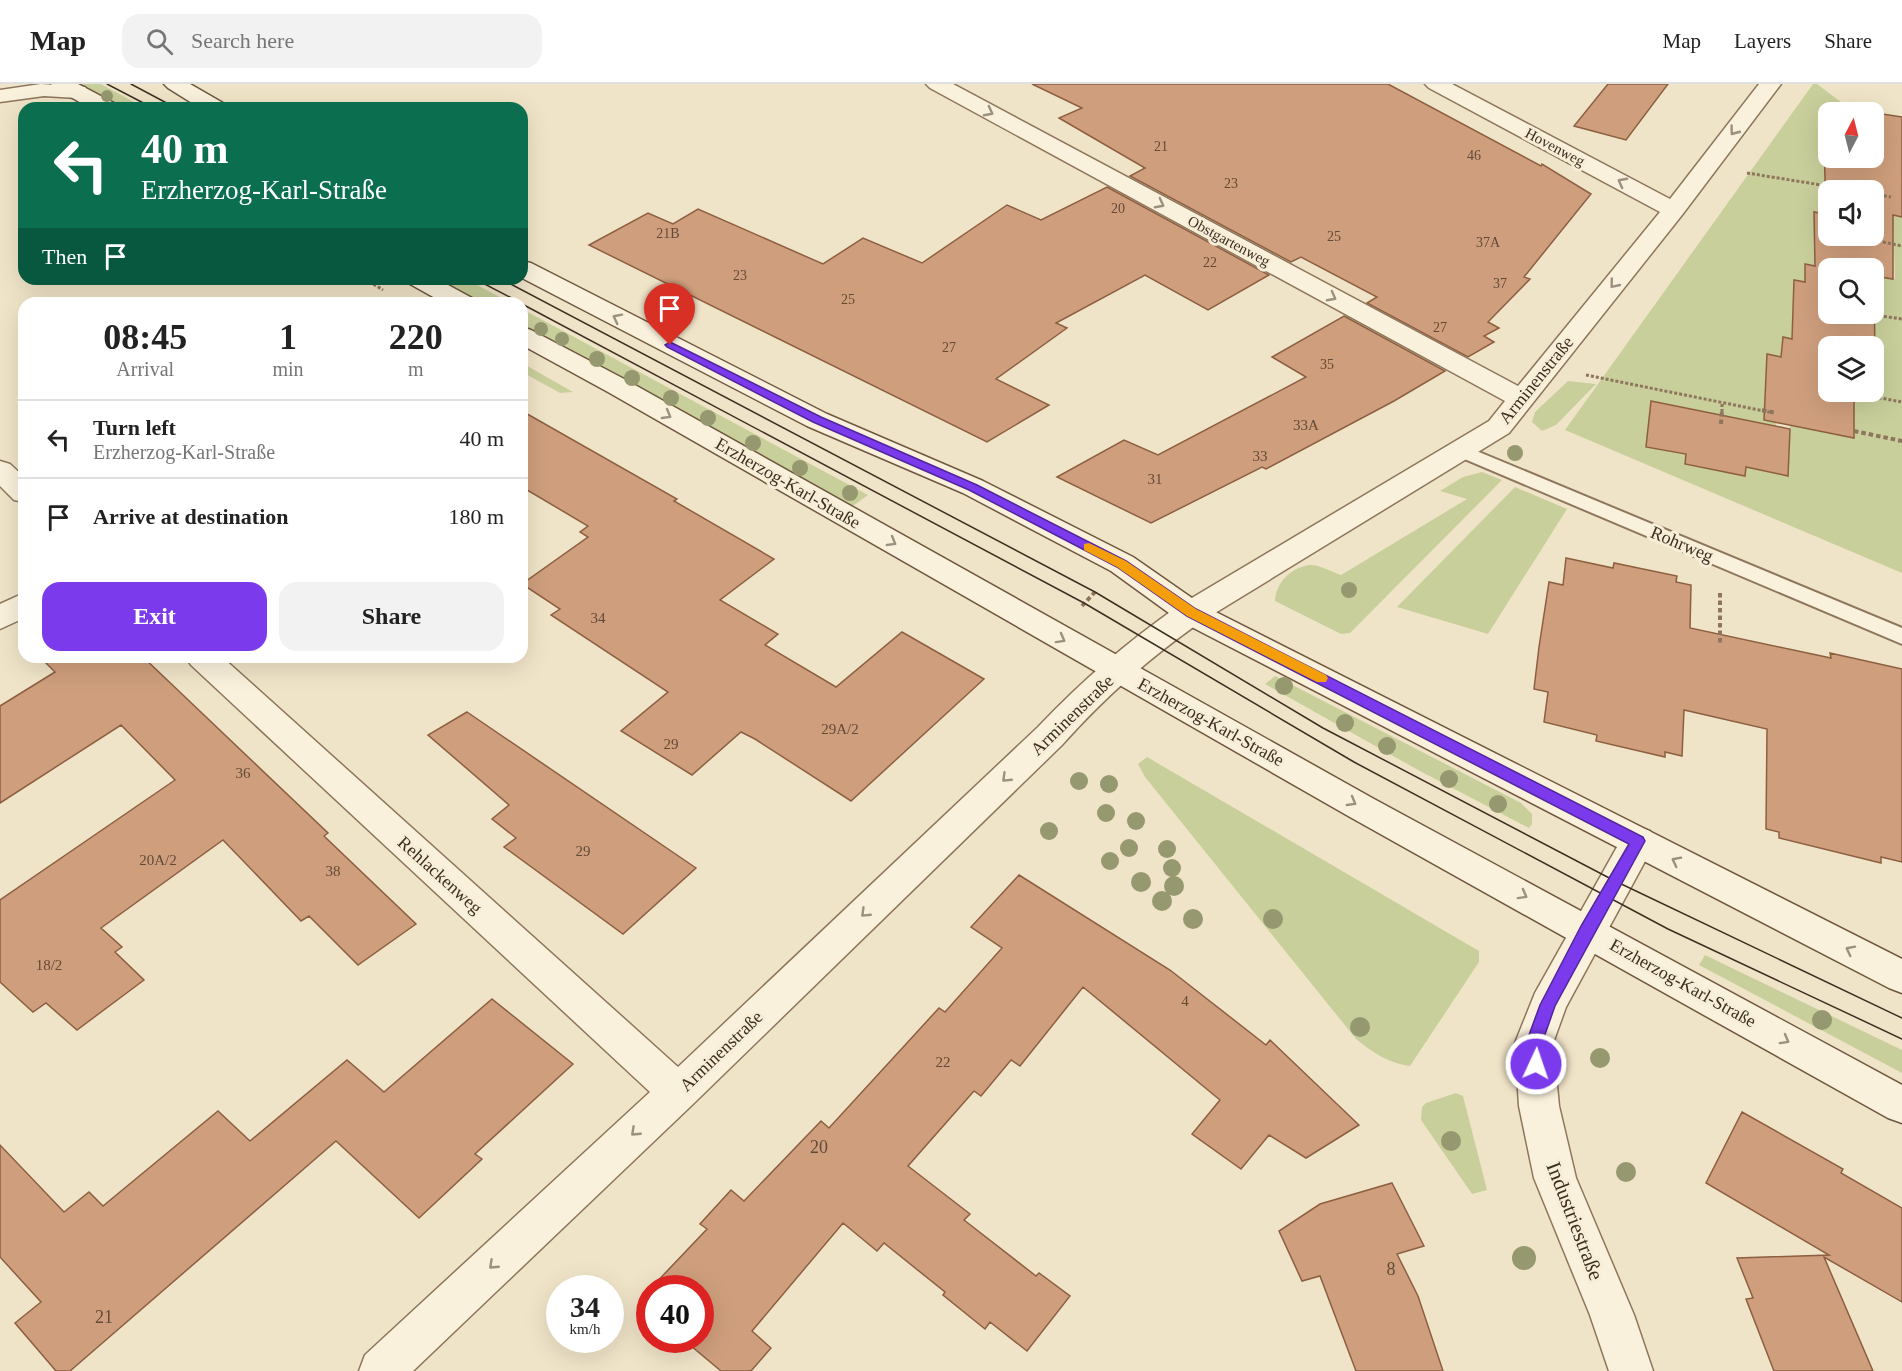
<!DOCTYPE html>
<meta charset="utf-8">
<style>
:root{--surface:#fff;--page:#f2f2f2;--text:#222;--muted:#767676;--line:#e0e0e0;--accent:#7c3aed}
body{margin:0;font-family:Georgia,serif;background:var(--page);color:var(--text);height:100vh;display:flex;flex-direction:column;font-size:22px;white-space:nowrap}
*{box-sizing:border-box;margin:0}
p{font-size:20px;color:var(--muted)}
.icon{flex:none;width:33px;height:33px;fill:none;stroke:currentColor;stroke-width:2;stroke-linecap:round;stroke-linejoin:round}
.map{position:relative;flex:1;overflow:hidden}
.details{position:absolute;left:18px;top:213px;width:510px;height:366px;display:flex;flex-direction:column;background:var(--surface);border-radius:18px;box-shadow:0 6px 24px #0002}
.details>*{flex:none}
.guide{position:absolute;left:18px;top:18px;width:510px;height:183px;border-radius:18px;box-shadow:0 6px 24px #0002;background:#0b6e4f;color:#fff;overflow:hidden}
.needle{width:39px;rotate:7deg}
.fabs{position:absolute;left:1818px;top:18px;display:grid;gap:12px}
.fabs a{display:grid;place-items:center;width:66px;height:66px;border-radius:12px;background:var(--surface);box-shadow:0 6px 24px #0002;font-size:30px}
.speed{position:absolute;left:546px;top:1191px;display:flex;gap:12px;font-size:30px;font-weight:700;text-align:center}
.speed>*{display:grid;place-content:center;width:78px;height:78px;border-radius:50%;background:var(--surface);box-shadow:0 6px 24px #0002;line-height:1}
.speed small{font-size:15px;font-weight:400}
.speed .limit{border:9px solid #d22;background:#fff;color:#111}
.pin{position:absolute;display:grid;place-items:center;width:51px;height:51px;color:#fff;margin:-62px -26px;border-radius:50% 50% 50% 0;rotate:-45deg;box-shadow:0 0 6px #0007}
.pin .icon{rotate:45deg}
.me{position:absolute;width:66px;margin:-33px;rotate:3deg;stroke-linejoin:round;filter:drop-shadow(0 0 4px #0008)}
.turn{display:flex;align-items:center;gap:21px;height:126px;padding:0 24px;font-size:27px}
.turn .icon{width:78px;height:78px;stroke-width:2.5}
.turn b{display:block;font-size:42px;line-height:51px}
.then{display:flex;align-items:center;height:57px;padding:0 24px;background:#0003;gap:12px;font-size:22px}
.eta{display:flex;justify-content:space-evenly;align-items:center;height:102px;text-align:center}
.eta b{font-size:36px;font-weight:600;line-height:42px}
.button{display:flex;gap:12px;margin-top:auto;padding:12px 24px}
.button a{flex:1;height:69px;border-radius:18px;background:var(--accent);color:#fff;font-size:24px;font-weight:600;line-height:69px;text-align:center}
.button a+a{background:var(--page);color:var(--text)}
ul{padding:0;list-style:none}
li{display:flex;align-items:center;gap:18px;height:78px;padding:0 24px;border-top:2px solid var(--line)}
li div{flex:1}
li b{display:block;font-size:22px}
li em{font-style:normal}
header{display:flex;align-items:center;gap:36px;box-sizing:border-box;height:84px;padding:0 30px;background:var(--surface);border-bottom:2px solid var(--line)}
header strong{font-size:28px}
nav{display:flex;gap:33px;margin-inline-start:auto;font-size:21px}
.search{width:420px;height:54px;background:var(--page);display:flex;align-items:center;gap:15px;box-sizing:border-box;padding:0 21px;border-radius:18px;color:var(--muted);font-size:22px}
.map>svg:first-child{display:block}
.green{fill:#c9cf9b}
.building{fill:#cf9f7d;stroke:#8d5f41;stroke-width:1.5;fill-rule:evenodd}
.lines{fill:none;stroke-linecap:round;stroke-linejoin:round}
.service-casing{stroke:#8d765c;stroke-width:4}
.minor-casing{stroke:#8d765c;stroke-width:3}
.tertiary-casing{stroke:#8d765c;stroke-width:3}
.secondary-casing{stroke:#6f573f;stroke-width:3}
.path-far1{stroke:#8d765c;stroke-width:3;stroke-dasharray:3 2;stroke-linecap:butt}
.path{stroke:#8d765c;stroke-width:4;stroke-dasharray:4.5 3;stroke-linecap:butt}
.service{fill:#faf1dc;fill-rule:evenodd}
.minor{fill:#faf1dc;fill-rule:evenodd}
.tertiary{fill:#faf1dc;fill-rule:evenodd}
.secondary{fill:#faf1dc;fill-rule:evenodd}
.tram{stroke:#3d2e20;stroke-width:1.5}
.tree{fill:#96986f}
.oneway{stroke:#9c907e}
.route{fill:#7c3aed;stroke:#51269a;stroke-width:1.5}
.slow{fill:#f59e0b}
.labels{text-anchor:middle;dominant-baseline:central;stroke-width:6;stroke-linejoin:round;paint-order:stroke}
.far-number-label{font-size:14px;fill:#624a37}
.far-street-label{font-size:15px;fill:#3d2e20;stroke:#f7eed8}
.number-label{font-size:15px;fill:#624a37}
.street-label{font-size:18px;fill:#3d2e20;stroke:#f7eed8}
.near-number-label{font-size:18px;fill:#624a37}
.near-street-label{font-size:21px;fill:#3d2e20;stroke:#f7eed8}
</style>
<header>
<strong>Map</strong>
<div class="search"><svg class="icon" aria-label="search" viewBox="0 0 24 24"><circle cx="10" cy="10" r="6"/><path d="M15 15l6 6"/></svg>Search here</div>
<nav><a>Map</a><a>Layers</a><a>Share</a></nav>
</header>
<div class="map">
<svg width="1902" height="1287" viewBox="0 0 1902 1287">
<rect width="100%" height="100%" fill="#f0e4c8"/>
<!-- green -->
<path class="green" d="M74,0H101L145,24H118Z
M1813,0H1817L1850,25L1847,28H1828V51L1824,57V80L1834,96L1891,104V125L1874,122V106H1828L1826,130L1814,128L1815,163L1822,183L1806,180L1805,198L1794,196L1800,256L1783,253L1781,273L1767,270L1776,325V342L1652,317L1646,362L1686,369V380L1745,392L1746,381L1787,392L1790,341L1854,354V308H1874V192L1895,195L1893,131L1902,133V489L1565,346Z
M435,195H466L511,219H479Z
M522,225L868,411L853,422L522,242Z
M522,279L573,308L560,309L522,288Z
M1568,297L1596,300L1556,341L1542,347L1532,338L1535,328Z
M1482,388L1502,396L1350,549L1341,550L1275,517C1276,498 1291,484 1309,481C1319,480 1332,488 1341,491L1467,415L1440,407L1463,393Z
M1515,403L1567,425L1488,550L1397,523Z
M1275,592L1521,719L1532,730V740L1529,744L1418,686L1265,600Z
M1147,673L1479,867V878L1410,982C1390,980 1372,968 1356,955L1145,693L1138,680Z
M1705,871L1902,966V989L1699,881Z
M1456,1009L1463,1012L1487,1106L1472,1110L1421,1036L1422,1023L1426,1019Z"/>
<!-- building -->
<path class="building" d="M1032,0H1388L1541,82L1542,80L1591,110L1524,193L1530,195L1488,238L1499,244L1484,252L1494,258L1468,273L1367,219L1377,213L1301,173L1291,178L1130,92L1145,84L1059,34L1082,24Z
M1608,0H1668L1626,56L1574,42Z
M1850,25L1902,33V133L1893,131V195L1874,192V184H1828V230H1874V205L1875,270L1874,262H1828V308H1854V354L1764,336L1767,270L1781,273L1783,253L1792,255L1794,196L1805,198V180L1815,182L1814,128L1826,130L1824,57L1828,51V74H1874V28H1847ZM1828,106H1874V152H1828Z
M1107,103L1269,191L1208,226L1145,191L1056,239L1067,244L996,295L1049,321L987,358L589,161L648,129L673,140L698,125L823,180L863,154L922,179L1007,121L1041,136Z
M1344,232L1445,287L1394,317L1266,385L1262,383L1151,439L1057,393L1124,356L1158,371L1306,293L1272,273Z
M1651,317L1790,345L1788,392L1746,383L1745,392L1685,380L1686,370L1646,363Z
M522,327L677,415L674,417L774,475L720,516L778,550L765,561L836,603L902,548L984,595L851,717L755,655L741,648L692,691L621,647L668,608L551,531L560,525L522,500L588,453L580,448L588,442L522,403Z
M1566,474L1613,484L1614,479L1677,492L1676,498L1691,501L1690,544L1831,574L1830,569L1902,585V778L1881,773V779L1779,754V748L1766,745L1767,645L1684,626L1682,672L1665,668V673L1596,657L1597,651L1544,638L1548,608L1534,605L1539,563L1549,498L1563,501Z
M40,573H143L328,749L324,752L416,840L358,881L309,832L301,837L223,756L101,844L122,863L115,868L144,896L77,946L46,919L33,928L0,898V816L175,696L121,641L0,719V622L55,588Z
M467,628L696,784L623,850L504,763L516,754L492,735L509,721L428,651Z
M1019,791L1170,886L1266,961L1270,956L1359,1041L1306,1074L1269,1051L1241,1085L1192,1050L1220,1016L1083,903L1020,982L1011,976L981,1012L974,1007L908,1082L970,1130L964,1136L1036,1192L1039,1189L1070,1212L1027,1267L990,1238L985,1245L943,1211L945,1208L884,1159L877,1167L843,1139L752,1247L771,1264L751,1287H721L684,1256H700V1204H651L707,1145L700,1140L731,1106L744,1117L821,1037L829,1044L939,924L945,928L1002,864L971,843Z
M492,915L573,980L475,1070L482,1075L419,1134L336,1057L70,1287H56L15,1239L41,1218L0,1173V1061L64,1128L89,1108L103,1122L218,1027L250,1057L347,976L384,1008Z
M1742,1028L1843,1085L1841,1089L1902,1124V1218L1824,1173L1873,1287H1774L1746,1215L1753,1214L1737,1174L1829,1171L1706,1099Z
M1392,1099L1424,1162L1397,1170L1418,1212L1443,1287H1356L1320,1192L1302,1197L1279,1147L1320,1120Z"/>
<g class="lines">
<defs>
<path id="service" d="M1462,361L1902,544V560L1455,371L1452,367L1455,363Z"/>
<path id="minor" d="M41,0L85,3L88,8L85,13L77,14L44,12L0,18V6Z
M926,0H953L1518,302L1660,128L1429,4L1425,0H1452L1670,115L1759,0H1781L1682,131L1509,349L1202,537C1148,575 1106,612 1062,661L692,1021L413,1287H359L365,1271L650,1008L191,581L186,573H222L678,983L1038,643C1084,595 1126,559 1180,521L1489,337L1505,317L930,4Z
M0,377L10,380L24,393V418L14,416L0,402Z
M24,509V534L0,545V520Z"/>
<path id="tertiary" d="M1638,743L1650,747L1656,757L1566,923L1553,959L1559,1022L1576,1094L1634,1231L1653,1287H1609L1590,1231L1534,1094L1519,1022L1515,959L1535,909L1626,747Z"/>
<path id="secondary" d="M51,0H78L114,19L117,24H90L55,4Z
M164,0H190L223,19L226,24H200L168,4Z
M522,177L531,179L827,330L983,397L1133,473L1202,521L1902,875V909L1889,904L1180,537L1111,487L963,409L807,342L522,194Z
M407,195H437L472,214L476,219H444L410,200Z
M522,243L531,246L626,296L1374,715L1902,1001V1039L1888,1034L1350,733L608,308L522,261Z"/>
</defs>
<!-- service casing -->
<use href="#service" class="service-casing"/>
<!-- minor casing -->
<use href="#minor" class="minor-casing"/>
<!-- tertiary casing -->
<use href="#tertiary" class="tertiary-casing"/>
<!-- secondary casing -->
<use href="#secondary" class="secondary-casing"/>
<!-- path-far1 -->
<path class="path-far1" d="M1747,89L1852,106
M1874,110L1891,113
M1883,158L1902,162
M365,195L383,206
M1874,231L1902,235
M1586,291L1769,328
M1854,309L1902,318
M1722,328V320"/>
<!-- path -->
<path class="path" d="M1762,326L1776,329
M1721,340L1722,326
M1854,347L1902,357
M1720,509V559
M1082,522L1095,508"/>
<!-- service -->
<use href="#service" class="service"/>
<!-- minor -->
<use href="#minor" class="minor"/>
<!-- tertiary -->
<use href="#tertiary" class="tertiary"/>
<!-- secondary -->
<use href="#secondary" class="secondary"/>
<!-- tram -->
<path class="tram" d="M107,0L153,24
M131,0L176,24
M475,195L521,219
M501,195L1095,508L1323,644L1615,797L1902,934
M522,220L1084,519L1354,678L1668,845L1902,955"/>
</g>
<!-- trees -->
<g class="tree">
<circle cx="107" cy="12" r="6"/>
<circle cx="541" cy="245" r="7"/>
<circle cx="562" cy="255" r="7"/>
<circle cx="597" cy="275" r="8"/>
<circle cx="632" cy="294" r="8"/>
<circle cx="671" cy="314" r="8"/>
<circle cx="708" cy="334" r="8"/>
<circle cx="753" cy="359" r="8"/>
<circle cx="1515" cy="369" r="8"/>
<circle cx="800" cy="384" r="8"/>
<circle cx="850" cy="409" r="8"/>
<circle cx="1349" cy="506" r="8"/>
<circle cx="1284" cy="602" r="9"/>
<circle cx="1345" cy="639" r="9"/>
<circle cx="1387" cy="662" r="9"/>
<circle cx="1449" cy="695" r="9"/>
<circle cx="1079" cy="697" r="9"/>
<circle cx="1109" cy="700" r="9"/>
<circle cx="1498" cy="720" r="9"/>
<circle cx="1106" cy="729" r="9"/>
<circle cx="1136" cy="737" r="9"/>
<circle cx="1049" cy="747" r="9"/>
<circle cx="1129" cy="764" r="9"/>
<circle cx="1167" cy="765" r="9"/>
<circle cx="1110" cy="777" r="9"/>
<circle cx="1172" cy="784" r="9"/>
<circle cx="1141" cy="798" r="10"/>
<circle cx="1174" cy="802" r="10"/>
<circle cx="1162" cy="817" r="10"/>
<circle cx="1193" cy="835" r="10"/>
<circle cx="1273" cy="835" r="10"/>
<circle cx="1822" cy="936" r="10"/>
<circle cx="1360" cy="943" r="10"/>
<circle cx="1600" cy="974" r="10"/>
<circle cx="1451" cy="1057" r="10"/>
<circle cx="1626" cy="1088" r="10"/>
<circle cx="1524" cy="1174" r="12"/>
</g>
<!-- one-way arrows -->
<defs><path id="oneway-chevron" d="M-2-3.5L2.5 0L-2 3.5" fill="none" stroke-width="1.6" stroke-linecap="round" stroke-linejoin="round" transform="scale(1.5)"/></defs>
<g class="oneway">
<use href="#oneway-chevron" transform="translate(989 28) rotate(28)"/>
<use href="#oneway-chevron" transform="translate(1734 47) rotate(127)"/>
<use href="#oneway-chevron" transform="translate(1622 98) rotate(-152)"/>
<use href="#oneway-chevron" transform="translate(1160 120) rotate(28)"/>
<use href="#oneway-chevron" transform="translate(1614 200) rotate(129)"/>
<use href="#oneway-chevron" transform="translate(1332 213) rotate(28)"/>
<use href="#oneway-chevron" transform="translate(617 234) rotate(-153)"/>
<use href="#oneway-chevron" transform="translate(667 331) rotate(30)"/>
<use href="#oneway-chevron" transform="translate(892 458) rotate(30)"/>
<use href="#oneway-chevron" transform="translate(1061 555) rotate(29)"/>
<use href="#oneway-chevron" transform="translate(1006 694) rotate(136)"/>
<use href="#oneway-chevron" transform="translate(1352 718) rotate(30)"/>
<use href="#oneway-chevron" transform="translate(1676 777) rotate(-153)"/>
<use href="#oneway-chevron" transform="translate(1523 811) rotate(29)"/>
<use href="#oneway-chevron" transform="translate(865 829) rotate(136)"/>
<use href="#oneway-chevron" transform="translate(1850 866) rotate(-153)"/>
<use href="#oneway-chevron" transform="translate(1785 956) rotate(29)"/>
<use href="#oneway-chevron" transform="translate(635 1048) rotate(137)"/>
<use href="#oneway-chevron" transform="translate(493 1181) rotate(137)"/>
</g>
<!-- route -->
<path class="route" d="M670,258L821,333L977,401L1126,477L1196,525L1643,753L1645,757L1555,922L1542,959L1544,980L1541,985L1536,988L1530,985L1526,959L1540,921L1581,842L1629,760L1187,532L1117,483L969,406L813,338L667,263L665,261Z"/>
<!-- slow -->
<path class="slow" d="M1089,459L1126,477L1196,525L1326,591L1328,594L1326,598H1317L1187,532L1117,483L1084,466V460Z"/>
<g class="labels">
<!-- far-number labels -->
<g class="far-number-label">
<text x="1161" y="62">21</text>
<text x="1474" y="71">46</text>
<text x="1231" y="99">23</text>
<text x="1118" y="124">20</text>
<text x="668" y="149">21B</text>
<text x="1334" y="152">25</text>
<text x="1488" y="158">37A</text>
<text x="1210" y="178">22</text>
<text x="740" y="191">23</text>
<text x="1500" y="199">37</text>
<text x="848" y="215">25</text>
<text x="1440" y="243">27</text>
<text x="949" y="263">27</text>
<text x="1327" y="280">35</text>
</g>
<!-- far-street labels -->
<g class="far-street-label">
<text transform="translate(1555 63) rotate(28)">Hovenweg</text>
<text transform="translate(1229 157) rotate(28)">Obstgartenweg</text>
</g>
<!-- number labels -->
<g class="number-label">
<text x="1306" y="341">33A</text>
<text x="1260" y="372">33</text>
<text x="1155" y="395">31</text>
<text x="598" y="534">34</text>
<text x="840" y="645">29A/2</text>
<text x="671" y="660">29</text>
<text x="243" y="689">36</text>
<text x="583" y="767">29</text>
<text x="158" y="776">20A/2</text>
<text x="333" y="787">38</text>
<text x="49" y="881">18/2</text>
<text x="1185" y="917">4</text>
<text x="943" y="978">22</text>
</g>
<!-- street labels -->
<g class="street-label">
<text transform="translate(1536 296) rotate(-51)">Arminenstraße</text>
<text transform="translate(788 399) rotate(30)">Erzherzog-Karl-Straße</text>
<text transform="translate(1682 460) rotate(23)">Rohrweg</text>
<text transform="translate(1072 631) rotate(-44)">Arminenstraße</text>
<text transform="translate(1211 638) rotate(29)">Erzherzog-Karl-Straße</text>
<text transform="translate(440 791) rotate(42)">Rehlackenweg</text>
<text transform="translate(1683 899) rotate(29)">Erzherzog-Karl-Straße</text>
<text transform="translate(721 967) rotate(-44)">Arminenstraße</text>
</g>
<!-- near-number labels -->
<g class="near-number-label">
<text x="819" y="1063">20</text>
<text x="1391" y="1185">8</text>
<text x="104" y="1233">21</text>
</g>
<!-- near-street labels -->
<g class="near-street-label">
<text transform="translate(1575 1137) rotate(69)">Industriestraße</text>
</g>
</g>
</svg>
<div class="fabs">
<a><svg class="needle" viewBox="-14 -14 28 28"><path d="M0-13l5 13h-10z" fill="#e53935"/><path d="M0 13l5-13h-10z" fill="#767676"/></svg></a>
<a><svg class="icon" aria-label="sound" viewBox="0 0 24 24"><path d="M4 9h4l5-4v14l-5-4H4zM17 9q2 3 0 6"/></svg></a>
<a><svg class="icon" aria-label="search" viewBox="0 0 24 24"><circle cx="10" cy="10" r="6"/><path d="M15 15l6 6"/></svg></a>
<a><svg class="icon" aria-label="layers" viewBox="0 0 24 24"><path d="M12 4l9 5-9 5-9-5zM3 14l9 5 9-5"/></svg></a>
</div>
<div class="speed"><div>34<small>km/h</small></div><div class="limit">40</div></div>
<div class="pin" style="left:670px;top:261px;background:#d93025"><svg class="icon" aria-label="arrive" viewBox="0 0 24 24"><path d="M6 21V4h12l-3 4 3 4H6"/></svg></div>
<svg class="me" style="left:1536px;top:980px" viewBox="-20 -20 40 40"><circle r="17" fill="#7c3aed" stroke="#fff" stroke-width="3"/><path d="M0-11L8 9 0 5-8 9z" fill="#fff"/></svg>
<div class="guide">
<div class="turn"><svg class="icon" aria-label="left" viewBox="0 0 24 24"><path d="M17 20v-9H6M10 6l-5 5 5 5"/></svg><div><b>40 m</b>Erzherzog-Karl-Straße</div></div>
<div class="then">Then<svg class="icon" aria-label="arrive" viewBox="0 0 24 24"><path d="M6 21V4h12l-3 4 3 4H6"/></svg></div>
</div>
<section class="details">
<div class="eta">
<div><b>08:45</b><p>Arrival</p></div>
<div><b>1</b><p>min</p></div>
<div><b>220</b><p>m</p></div>
</div>
<ul>
<li><svg class="icon" aria-label="left" viewBox="0 0 24 24"><path d="M17 20v-9H6M10 6l-5 5 5 5"/></svg><div><b>Turn left</b><p>Erzherzog-Karl-Straße</p></div><em>40 m</em></li>
<li><svg class="icon" aria-label="arrive" viewBox="0 0 24 24"><path d="M6 21V4h12l-3 4 3 4H6"/></svg><div><b>Arrive at destination</b></div><em>180 m</em></li>
</ul>
<div class="button"><a>Exit</a><a>Share</a></div>
</section>
</div>
